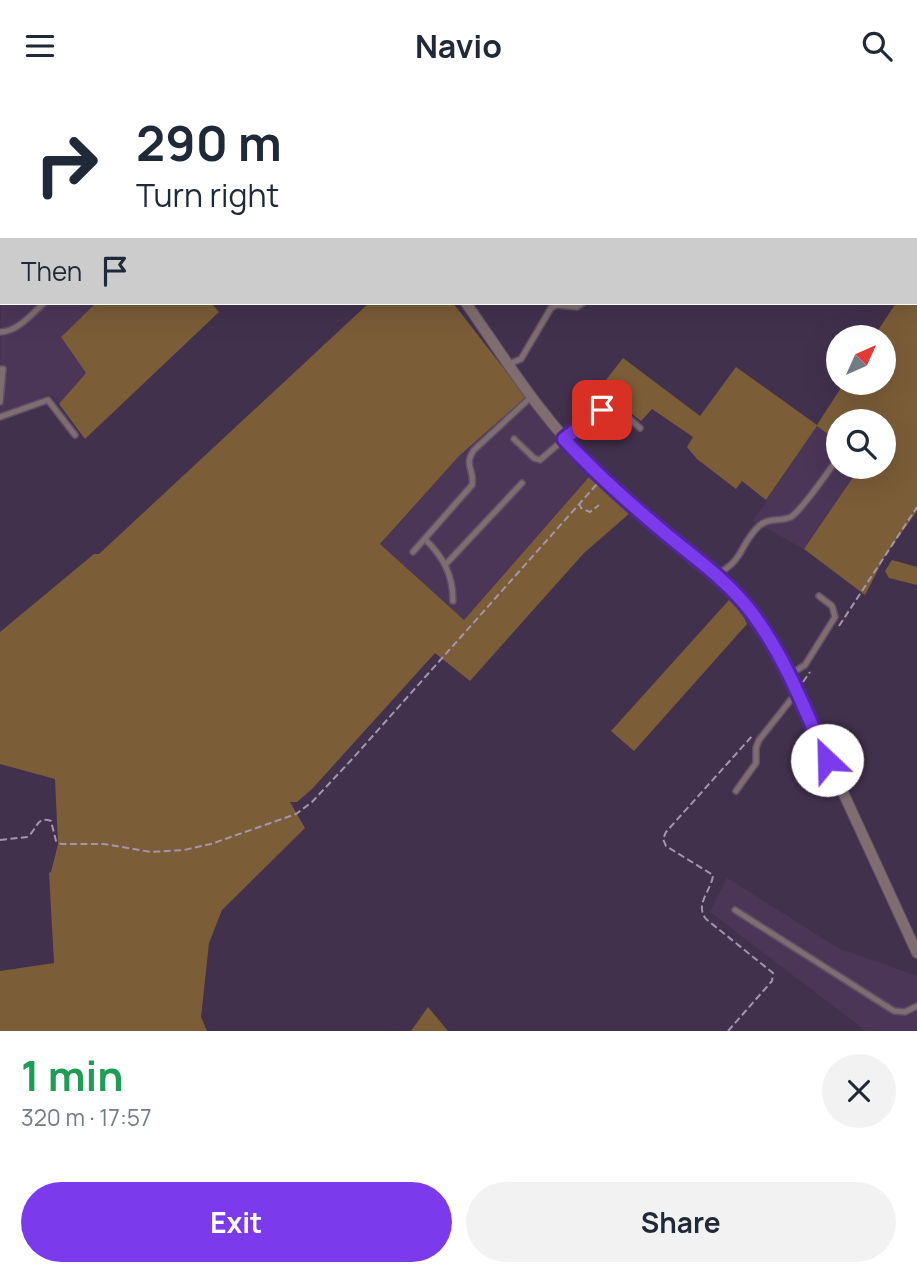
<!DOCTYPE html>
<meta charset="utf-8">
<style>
:root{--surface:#fff;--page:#f2f2f3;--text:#1f2937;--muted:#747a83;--accent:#7c3aed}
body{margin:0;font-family:Manrope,sans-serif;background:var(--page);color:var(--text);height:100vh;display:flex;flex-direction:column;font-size:26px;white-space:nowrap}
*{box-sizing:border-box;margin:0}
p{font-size:23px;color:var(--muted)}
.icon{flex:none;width:38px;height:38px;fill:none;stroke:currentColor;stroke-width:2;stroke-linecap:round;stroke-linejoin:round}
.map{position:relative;height:940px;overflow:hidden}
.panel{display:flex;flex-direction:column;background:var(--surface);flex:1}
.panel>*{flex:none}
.banner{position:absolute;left:0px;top:0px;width:917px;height:214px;box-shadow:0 7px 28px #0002;background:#fff;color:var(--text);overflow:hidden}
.needle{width:46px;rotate:45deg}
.controls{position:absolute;left:826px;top:234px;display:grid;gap:14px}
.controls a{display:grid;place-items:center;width:70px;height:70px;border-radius:50%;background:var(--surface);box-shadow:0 7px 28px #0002;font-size:35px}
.pin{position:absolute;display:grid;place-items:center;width:60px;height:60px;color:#fff;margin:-30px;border-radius:14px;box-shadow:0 4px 10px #0006}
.me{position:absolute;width:77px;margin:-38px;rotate:336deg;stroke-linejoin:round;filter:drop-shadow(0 0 5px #0008)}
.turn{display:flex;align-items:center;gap:24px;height:147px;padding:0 21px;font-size:32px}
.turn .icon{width:91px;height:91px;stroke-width:2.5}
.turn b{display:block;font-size:49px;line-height:60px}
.then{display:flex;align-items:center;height:66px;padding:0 21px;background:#0003;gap:14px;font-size:26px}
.round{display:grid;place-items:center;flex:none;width:74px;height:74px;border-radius:37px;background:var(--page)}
.summary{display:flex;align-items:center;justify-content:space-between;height:119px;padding:0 21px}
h1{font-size:42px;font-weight:700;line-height:52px;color:#1e9e55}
.cta{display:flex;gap:14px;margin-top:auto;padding:14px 21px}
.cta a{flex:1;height:80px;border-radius:42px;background:var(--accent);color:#fff;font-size:28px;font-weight:700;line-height:80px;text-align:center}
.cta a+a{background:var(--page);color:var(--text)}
header{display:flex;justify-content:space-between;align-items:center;height:91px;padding:0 21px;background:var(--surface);font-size:32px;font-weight:700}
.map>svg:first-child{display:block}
.built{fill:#4c3658}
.green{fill:#7b5d38}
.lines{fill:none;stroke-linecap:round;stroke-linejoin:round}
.service-casing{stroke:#5f4f69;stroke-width:8}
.minor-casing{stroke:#5f4f69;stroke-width:12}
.path{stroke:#a396ac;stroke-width:2;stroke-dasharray:7 3.5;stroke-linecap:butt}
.service{stroke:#806d6f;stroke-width:5}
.minor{stroke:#806d6f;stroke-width:10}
.route-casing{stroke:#51269a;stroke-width:18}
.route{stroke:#7c3aed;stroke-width:12}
</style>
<header><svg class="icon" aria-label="menu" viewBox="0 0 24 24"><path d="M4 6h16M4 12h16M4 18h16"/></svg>Navio<svg class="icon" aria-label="search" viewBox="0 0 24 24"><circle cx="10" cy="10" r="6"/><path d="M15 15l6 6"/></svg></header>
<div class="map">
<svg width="917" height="940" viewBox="0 0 917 940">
<rect width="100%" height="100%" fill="#42314d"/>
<!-- built -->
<path class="built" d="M2,39V212H96L61,246L86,282L59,313L52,304L17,318L0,322Z
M526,306L562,354L590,385L464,529L380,454L459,365Z
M817,335L838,351V376H860L804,458L753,430Z
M727,787L838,857L917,885V940H866L710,821Z"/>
<!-- green -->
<path class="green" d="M111,0H288L290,2H110Z
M485,0H917V152L915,2H484Z
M917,178V420L885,465L865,504L804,458L860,376H884V331H838V351L817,335L766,409L742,390L736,398L697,368L687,356L693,346L652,318L641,330L599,298L623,267L700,325L736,276L817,334L844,292H884V247H873L896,212H915Z
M96,212H211L219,221L85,348L59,313L86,282L61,246Z
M369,212H453L526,306L459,365L380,453L464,529L589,386L630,422L584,462L470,590L435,562L312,698L297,711H290L305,737L222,819L209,852L201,926L207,940H0V880L54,872L49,782L51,781L58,753L55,688L0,673V541L94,463H99Z
M892,469L917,476V494L889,487L885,480Z
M729,509L742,522L747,533L634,660L611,640Z
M428,916L448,940H411Z"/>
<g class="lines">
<defs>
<path id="service" d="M96,0L98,2
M475,0L476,2
M11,2V0
M442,2L444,0
M0,177H2
M0,241C17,241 32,223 44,212
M509,273L521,268L551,217L557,214L577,216L583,212
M0,278H3L0,311
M0,326L48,309L75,344
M514,348L534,367L540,369L577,337L606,317L620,319L640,337
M425,448C443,466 453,483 453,510
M413,461L472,394C475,378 463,375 474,359L531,306
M446,473L522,392
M716,483C744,471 740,452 759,435C769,426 780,431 791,426C802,419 827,382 836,370
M789,584L805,574L835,526L832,515L819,505
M736,700L756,672V657L759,649L797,601
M735,819L894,920L905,921L917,915"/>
<path id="minor" d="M293,0L295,2
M466,212C506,269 542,328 593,377C617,400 642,424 668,445C692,464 716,482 737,504C759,527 776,556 789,584L917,862"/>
</defs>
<!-- service casing -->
<use href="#service" class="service-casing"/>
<!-- minor casing -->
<use href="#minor" class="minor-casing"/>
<!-- path -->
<path class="path" d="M579,412L581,417L590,421L599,414
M839,535L917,416
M803,591L810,581
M0,749L27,746C37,740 36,724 51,730L56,750L61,753H104L151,761L184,759L211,753L296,723L312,711L354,666L597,393
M728,940L772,890L773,882L706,828C694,813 712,799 713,784L666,755L663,748L666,741L753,644"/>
<!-- service -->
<use href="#service" class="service"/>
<!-- minor -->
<use href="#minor" class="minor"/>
</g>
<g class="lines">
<defs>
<path id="route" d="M602,319L564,348C595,382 630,413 666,443C696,468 728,490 752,522C785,566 805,619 827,669"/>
</defs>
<!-- route casing -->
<use href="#route" class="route-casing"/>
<!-- route -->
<use href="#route" class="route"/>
</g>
</svg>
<div class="controls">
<a><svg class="needle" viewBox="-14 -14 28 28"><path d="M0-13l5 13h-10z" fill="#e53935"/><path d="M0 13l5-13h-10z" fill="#747a83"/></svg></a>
<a><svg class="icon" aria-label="search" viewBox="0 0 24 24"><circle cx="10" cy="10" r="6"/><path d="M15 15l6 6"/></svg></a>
</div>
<div class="pin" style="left:602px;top:319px;background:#d93025"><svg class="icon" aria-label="arrive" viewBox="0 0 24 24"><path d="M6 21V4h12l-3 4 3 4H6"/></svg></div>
<svg class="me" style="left:827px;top:669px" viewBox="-20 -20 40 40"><circle r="19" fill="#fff"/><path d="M0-13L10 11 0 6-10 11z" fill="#7c3aed"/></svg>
<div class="banner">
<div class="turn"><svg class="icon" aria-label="right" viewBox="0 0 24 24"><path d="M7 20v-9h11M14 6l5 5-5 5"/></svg><div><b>290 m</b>Turn right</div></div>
<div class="then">Then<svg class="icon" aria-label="arrive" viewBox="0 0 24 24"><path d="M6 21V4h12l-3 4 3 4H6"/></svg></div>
</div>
</div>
<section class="panel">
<div class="summary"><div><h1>1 min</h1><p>320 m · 17:57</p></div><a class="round"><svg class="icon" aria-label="close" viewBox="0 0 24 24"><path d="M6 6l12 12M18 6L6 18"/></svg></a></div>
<div class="cta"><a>Exit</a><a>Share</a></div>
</section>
